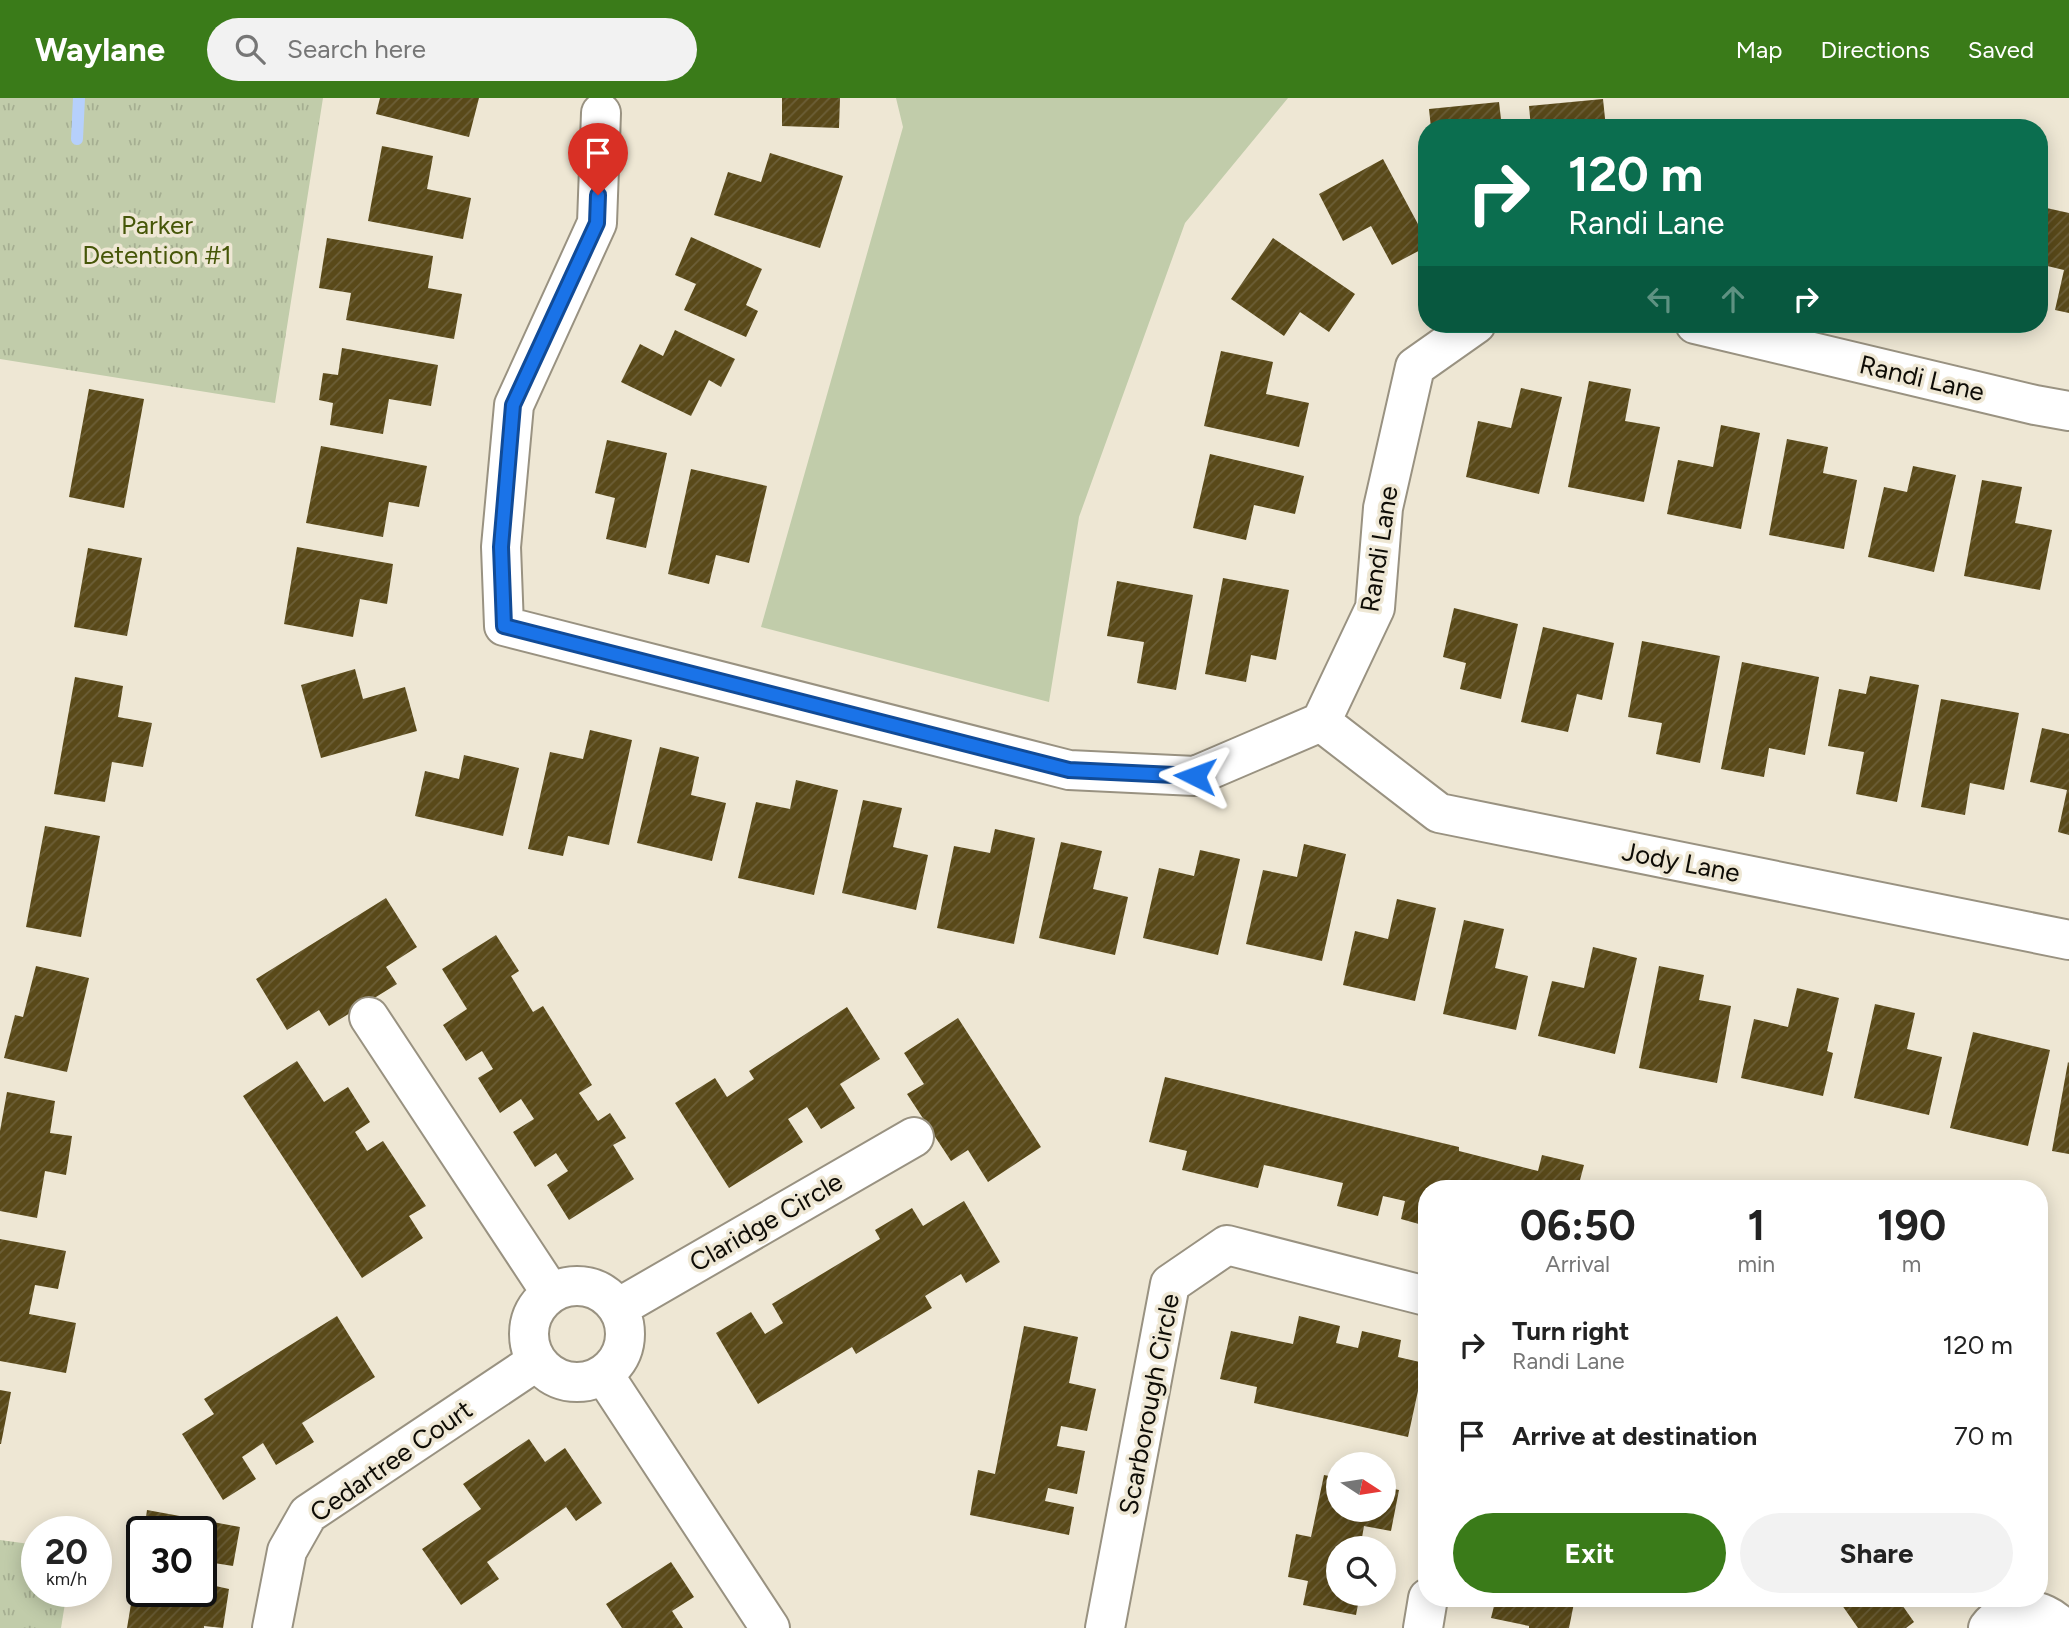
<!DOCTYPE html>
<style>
:root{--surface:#fff;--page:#f2f2f2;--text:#222;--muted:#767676;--accent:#3a7b19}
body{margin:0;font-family:Figtree,sans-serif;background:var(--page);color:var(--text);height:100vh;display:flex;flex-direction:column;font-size:26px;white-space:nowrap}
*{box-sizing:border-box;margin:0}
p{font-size:23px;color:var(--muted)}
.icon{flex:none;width:38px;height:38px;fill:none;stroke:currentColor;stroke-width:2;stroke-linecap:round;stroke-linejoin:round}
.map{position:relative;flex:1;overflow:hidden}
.side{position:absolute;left:1418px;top:1082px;width:630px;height:427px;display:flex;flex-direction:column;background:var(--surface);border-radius:28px;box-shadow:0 4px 18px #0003}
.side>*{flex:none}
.banner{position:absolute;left:1418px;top:21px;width:630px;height:214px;border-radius:28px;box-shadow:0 4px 18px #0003;background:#0b6e4f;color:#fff;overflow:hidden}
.needle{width:46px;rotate:102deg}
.tools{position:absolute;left:1326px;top:1354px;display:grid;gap:14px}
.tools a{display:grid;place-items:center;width:70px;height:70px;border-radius:50%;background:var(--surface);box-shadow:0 4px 18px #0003;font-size:35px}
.speed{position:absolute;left:21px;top:1418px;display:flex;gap:14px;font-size:35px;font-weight:700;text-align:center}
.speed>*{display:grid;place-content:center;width:91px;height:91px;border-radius:50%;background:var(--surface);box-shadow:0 4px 18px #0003;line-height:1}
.speed small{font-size:18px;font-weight:400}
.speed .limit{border:4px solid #111;border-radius:10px;background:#fff;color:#111}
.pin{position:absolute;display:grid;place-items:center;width:60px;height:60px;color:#fff;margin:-72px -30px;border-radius:50% 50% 50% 0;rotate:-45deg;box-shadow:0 0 7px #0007}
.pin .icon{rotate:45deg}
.me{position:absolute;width:77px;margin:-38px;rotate:273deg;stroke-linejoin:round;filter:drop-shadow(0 0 5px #0008)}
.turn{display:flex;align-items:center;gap:24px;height:147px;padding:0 35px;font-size:32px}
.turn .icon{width:91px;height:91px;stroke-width:2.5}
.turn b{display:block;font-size:49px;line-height:60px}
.lanes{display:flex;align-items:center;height:66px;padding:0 35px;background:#0003;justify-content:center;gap:35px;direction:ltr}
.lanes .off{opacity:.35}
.eta{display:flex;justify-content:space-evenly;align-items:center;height:119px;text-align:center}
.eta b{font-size:42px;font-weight:700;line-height:49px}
.button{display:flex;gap:14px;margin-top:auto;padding:14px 35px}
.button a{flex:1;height:80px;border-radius:42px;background:var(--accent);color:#fff;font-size:28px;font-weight:700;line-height:80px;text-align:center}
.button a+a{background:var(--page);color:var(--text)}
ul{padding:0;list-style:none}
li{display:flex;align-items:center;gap:21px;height:91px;padding:0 35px}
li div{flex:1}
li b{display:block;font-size:26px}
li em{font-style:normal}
header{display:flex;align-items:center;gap:42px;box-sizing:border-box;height:98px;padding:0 35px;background:var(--accent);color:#fff}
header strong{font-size:33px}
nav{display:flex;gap:38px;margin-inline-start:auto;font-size:24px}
.search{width:490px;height:63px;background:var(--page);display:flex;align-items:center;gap:18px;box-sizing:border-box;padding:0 24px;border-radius:38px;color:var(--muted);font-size:26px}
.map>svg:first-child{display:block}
.green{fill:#c1ccaa}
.park{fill:url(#park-tufts)}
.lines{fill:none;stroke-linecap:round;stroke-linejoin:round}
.stream{stroke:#b6d0fc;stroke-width:12}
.building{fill:url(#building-hatch)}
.street-casing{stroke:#999281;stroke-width:42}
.street{stroke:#fff;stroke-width:38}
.route-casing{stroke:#114b97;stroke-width:18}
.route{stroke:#1a73e8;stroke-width:12}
.labels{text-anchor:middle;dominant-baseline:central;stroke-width:7;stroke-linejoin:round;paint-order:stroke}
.park-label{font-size:26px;fill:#465608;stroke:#eee7d4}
.street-label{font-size:26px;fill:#0e0c06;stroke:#eee7d4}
</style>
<header>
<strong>Waylane</strong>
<div class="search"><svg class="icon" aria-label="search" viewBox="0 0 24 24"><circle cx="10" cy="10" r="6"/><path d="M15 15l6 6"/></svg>Search here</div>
<nav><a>Map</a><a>Directions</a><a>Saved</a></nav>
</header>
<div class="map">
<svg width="2069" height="1530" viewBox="0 0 2069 1530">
<defs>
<pattern id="park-tufts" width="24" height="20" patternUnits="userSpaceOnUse" patternTransform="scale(1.75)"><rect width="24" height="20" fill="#c1ccaa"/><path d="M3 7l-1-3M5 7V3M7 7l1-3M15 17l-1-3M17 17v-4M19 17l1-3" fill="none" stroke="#a5ae91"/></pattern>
<pattern id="building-hatch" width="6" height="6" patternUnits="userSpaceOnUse" patternTransform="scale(1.75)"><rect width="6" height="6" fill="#594919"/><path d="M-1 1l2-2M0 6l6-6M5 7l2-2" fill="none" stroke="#6c5f38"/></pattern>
</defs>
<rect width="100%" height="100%" fill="#eee7d4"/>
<!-- green -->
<path class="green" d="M896,0H1288L1185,125L1079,419L1049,604L761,529L903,29Z"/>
<!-- park -->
<path class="park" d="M0,0H323L275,305L0,261Z
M0,1442L37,1447V1493H67L61,1530H0Z"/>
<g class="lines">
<!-- stream -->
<path class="stream" d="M77,41L79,0"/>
</g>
<!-- building -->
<path class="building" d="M380,0H479L469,39L376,16Z
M782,0H840L839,30L782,28Z
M1603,1L1606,30H1531L1529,8Z
M1499,4L1502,30H1431L1429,11Z
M1642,22L1676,29V30H1640Z
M382,48L433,58L427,91L471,100L463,141L368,123Z
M770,55L843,78L820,150L714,117L728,74L761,84Z
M1383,61L1426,141V149L1392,167L1371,128L1343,143L1319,96Z
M2042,109L2069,115V215L2055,212L2064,172L2039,166V121Z
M691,139L762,171L746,207L758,213L746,239L684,212L696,186L675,177Z
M327,140L433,158L428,190L462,196L454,241L346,222L351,195L319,190Z
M1273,140L1355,196L1329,234L1300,214L1284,238L1231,201Z
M675,232L735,261L721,289L709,282L691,318L621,284L640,246L663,258Z
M342,250L438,267L431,308L389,301L383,336L330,327L333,305L319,302L323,275L338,277Z
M1221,253L1273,264L1266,296L1309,305L1299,349L1204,328Z
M1589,283L1631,291L1625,323L1660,329L1644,404L1568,389Z
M1521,290L1562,299L1539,396L1466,379L1478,323L1511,330Z
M89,291L144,301L124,410L69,399Z
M1721,327L1760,335L1741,431L1667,416L1678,362L1713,369Z
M1787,341L1828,349L1823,375L1857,382L1844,451L1769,437Z
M607,342L667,355L646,450L606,441L615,400L595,395Z
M321,348L427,368L419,409L389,404L383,439L306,425Z
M1210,356L1304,378L1295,416L1254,407L1246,442L1193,430Z
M1913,368L1956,377L1934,474L1868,459L1884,389L1907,394Z
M691,371L767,388L749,465L716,457L709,486L668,476Z
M1982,382L2022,389L2015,425L2052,432L2040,492L1964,478Z
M297,449L393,466L387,506L360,501L353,539L284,526Z
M88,450L142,460L127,538L74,529Z
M1223,480L1289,492L1276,562L1251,557L1246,584L1205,576Z
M1117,483L1193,497L1176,592L1137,585L1144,544L1107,538Z
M1454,510L1518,526L1501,601L1460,591L1466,565L1443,559Z
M1543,529L1614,545L1602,602L1577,596L1568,634L1521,624Z
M1642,543L1720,558L1700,665L1656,656L1662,625L1628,619Z
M1742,564L1819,579L1805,657L1769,650L1764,679L1721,671Z
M355,571L363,601L405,589L417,633L321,660L301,587Z
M1870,578L1919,587L1897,704L1856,696L1864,654L1828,648L1839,591L1866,596Z
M75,579L123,588L118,619L152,625L143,669L112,664L105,704L54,696Z
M1941,601L2019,615L2004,692L1970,685L1965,717L1921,709Z
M2042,630L2069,636V737L2058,734L2067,692L2030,684Z
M590,632L632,642L609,747L568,738L563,758L528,751L550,654L583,661Z
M660,649L699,659L691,697L726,705L712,763L637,745Z
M464,657L519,670L503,738L415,718L425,673L459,681Z
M796,682L838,692L814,797L738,780L756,704L790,711Z
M863,702L902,710L893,749L928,757L916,812L842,795Z
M45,728L100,738L81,839L26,829Z
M995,731L1035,740L1014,846L937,830L954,748L990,755Z
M1061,744L1102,753L1093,791L1128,799L1115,857L1039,840Z
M1304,746L1346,756L1322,863L1246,846L1263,772L1297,779Z
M1200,752L1240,761L1218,857L1143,840L1159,770L1194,778Z
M386,800L417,849L386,869L397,886L329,928L319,912L287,932L256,881Z
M1397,801L1436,810L1415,903L1343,887L1355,833L1388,841Z
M1464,822L1504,831L1495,870L1528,878L1516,932L1443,916Z
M496,837L519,873L511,878L533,914L543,908L592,987L579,995L598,1023L610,1015L626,1040L613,1047L634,1081L569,1122L547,1087L568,1073L556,1055L535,1069L513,1034L534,1021L521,1001L500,1015L478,980L493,971L482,953L466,963L443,927L467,911L442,871Z
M1593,849L1637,860L1615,956L1538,938L1552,883L1584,890Z
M36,868L89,880L67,974L4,960L15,917L23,919Z
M1659,868L1704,877L1699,902L1731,908L1717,985L1639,970Z
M1797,890L1839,900L1827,953L1833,955L1823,998L1741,980L1754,921L1788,929Z
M1875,906L1915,915L1907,951L1942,959L1929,1017L1854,1000Z
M847,909L880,961L840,986L855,1010L821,1031L807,1009L788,1021L803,1044L729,1090L675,1005L715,980L727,999L754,981L749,973Z
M958,920L1041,1049L988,1084L968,1052L951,1063L907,996L924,986L904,955Z
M1973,934L2050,952L2028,1048L1950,1030Z
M297,963L324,1004L348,989L370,1024L355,1034L367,1053L383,1043L426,1108L409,1118L423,1140L362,1180L243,998Z
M2068,964L2069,965V1056L2052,1053Z
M1165,979L1459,1049V1053L1538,1073L1542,1057L1584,1067L1580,1082L1611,1090H1426V1128L1401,1121L1405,1103L1383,1098L1378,1118L1337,1108L1343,1085L1264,1067L1258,1090L1182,1072L1187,1053L1149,1044Z
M7,994L55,1003L50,1035L72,1038L66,1077L45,1073L37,1120L0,1113V1033Z
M964,1103L1000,1164L966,1185L961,1176L925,1198L932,1210L856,1256L852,1249L758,1306L716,1235L751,1214L765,1236L783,1225L772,1206L880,1141L875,1132L912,1110L923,1128Z
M0,1141L66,1153L58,1191L35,1187L29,1216L76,1225L66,1275L0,1263Z
M337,1218L375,1279L302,1325L314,1344L276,1367L263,1345L242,1359L256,1381L223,1402L182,1336L214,1316L204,1301Z
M1299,1218L1340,1228L1336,1245L1358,1250L1362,1233L1401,1242L1398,1259L1424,1265L1408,1339L1254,1305L1257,1289L1220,1281L1231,1233L1293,1246Z
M1024,1228L1078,1239L1069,1285L1096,1291L1087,1333L1061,1328L1057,1348L1085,1353L1077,1396L1048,1390L1045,1403L1074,1409L1069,1437L970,1417L978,1372L995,1376Z
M0,1292L11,1294L1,1346H0Z
M529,1341L545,1364L565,1350L602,1405L576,1423L566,1409L487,1464L499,1481L461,1507L422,1451L481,1411L463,1386Z
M1324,1377L1339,1380V1412H1384V1389L1399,1392L1391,1433L1364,1428L1360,1451H1339V1496H1360L1356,1517L1303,1507L1308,1483L1288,1479L1296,1436L1311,1439Z
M147,1412L240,1429L233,1468L214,1465L211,1487L229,1491L223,1530L204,1528V1530H127L140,1452L142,1493H201V1433H144Z
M671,1464L694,1499L672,1513L683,1530H622L606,1506Z
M1496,1500H1575L1569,1530H1529V1528L1491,1520Z
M1837,1500H1905L1900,1504L1914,1524L1906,1530H1858Z"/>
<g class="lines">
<defs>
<path id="street" d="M601,15L597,125L514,307L501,449L504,528L1069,672L1195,678L1321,624L1375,510L1383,410L1415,269L1476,226
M1695,226L2035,307L2069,313
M1321,624L1439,715L2069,842
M369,919L551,1195
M529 1236a48 48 0 1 1 96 0a48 48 0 1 1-96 0Z
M618,1210L914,1039
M604,1277L770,1530
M272,1530L287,1453L308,1416L537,1263
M1105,1530L1170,1186L1227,1147L1426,1198
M1423,1530L1428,1500
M1988,1530C2005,1506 2044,1507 2062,1530"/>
</defs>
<!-- street casing -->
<use href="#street" class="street-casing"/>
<!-- street -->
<use href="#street" class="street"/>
</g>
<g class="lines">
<defs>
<path id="route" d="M598,97L597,125L513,307L501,449L504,528L1069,672L1195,678"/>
</defs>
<!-- route casing -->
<use href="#route" class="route-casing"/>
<!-- route -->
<use href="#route" class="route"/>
</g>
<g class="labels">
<!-- park labels -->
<g class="park-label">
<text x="157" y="127">Parker<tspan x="157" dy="30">Detention #1</tspan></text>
</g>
<!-- street labels -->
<g class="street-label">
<text transform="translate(1922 280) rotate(13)">Randi Lane</text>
<text transform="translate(1379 451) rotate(-81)">Randi Lane</text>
<text transform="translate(1681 764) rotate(11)">Jody Lane</text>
<text transform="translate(766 1124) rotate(-30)">Claridge Circle</text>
<text transform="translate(1149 1306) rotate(-79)">Scarborough Circle</text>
<text transform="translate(391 1363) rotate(-35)">Cedartree Court</text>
</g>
</g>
</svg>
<div class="tools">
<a><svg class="needle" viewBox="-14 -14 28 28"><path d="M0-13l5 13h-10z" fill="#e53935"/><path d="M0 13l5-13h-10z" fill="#767676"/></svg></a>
<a><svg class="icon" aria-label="search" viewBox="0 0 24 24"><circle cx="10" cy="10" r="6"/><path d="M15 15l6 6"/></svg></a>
</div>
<div class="speed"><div>20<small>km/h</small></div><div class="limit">30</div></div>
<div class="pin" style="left:598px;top:97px;background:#d93025"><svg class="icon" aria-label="arrive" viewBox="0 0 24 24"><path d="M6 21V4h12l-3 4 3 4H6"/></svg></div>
<svg class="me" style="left:1195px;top:678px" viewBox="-20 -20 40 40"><path d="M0-17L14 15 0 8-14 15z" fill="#1a73e8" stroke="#fff" stroke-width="4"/></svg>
<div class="banner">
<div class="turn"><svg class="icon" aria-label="right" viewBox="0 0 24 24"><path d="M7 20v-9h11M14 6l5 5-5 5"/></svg><div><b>120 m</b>Randi Lane</div></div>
<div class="lanes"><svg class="icon off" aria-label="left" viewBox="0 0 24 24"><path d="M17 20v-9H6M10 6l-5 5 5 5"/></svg><svg class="icon off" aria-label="ahead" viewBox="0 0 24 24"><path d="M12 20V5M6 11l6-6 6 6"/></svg><svg class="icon" aria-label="right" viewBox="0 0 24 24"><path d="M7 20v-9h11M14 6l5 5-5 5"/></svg></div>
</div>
<section class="side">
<div class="eta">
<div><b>06:50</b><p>Arrival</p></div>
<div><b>1</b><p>min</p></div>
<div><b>190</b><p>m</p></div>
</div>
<ul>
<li><svg class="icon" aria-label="right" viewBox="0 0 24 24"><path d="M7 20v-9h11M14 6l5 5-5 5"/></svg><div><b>Turn right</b><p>Randi Lane</p></div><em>120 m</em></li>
<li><svg class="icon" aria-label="arrive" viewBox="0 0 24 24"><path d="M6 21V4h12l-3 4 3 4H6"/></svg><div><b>Arrive at destination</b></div><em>70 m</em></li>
</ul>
<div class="button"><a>Exit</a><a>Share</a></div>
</section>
</div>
